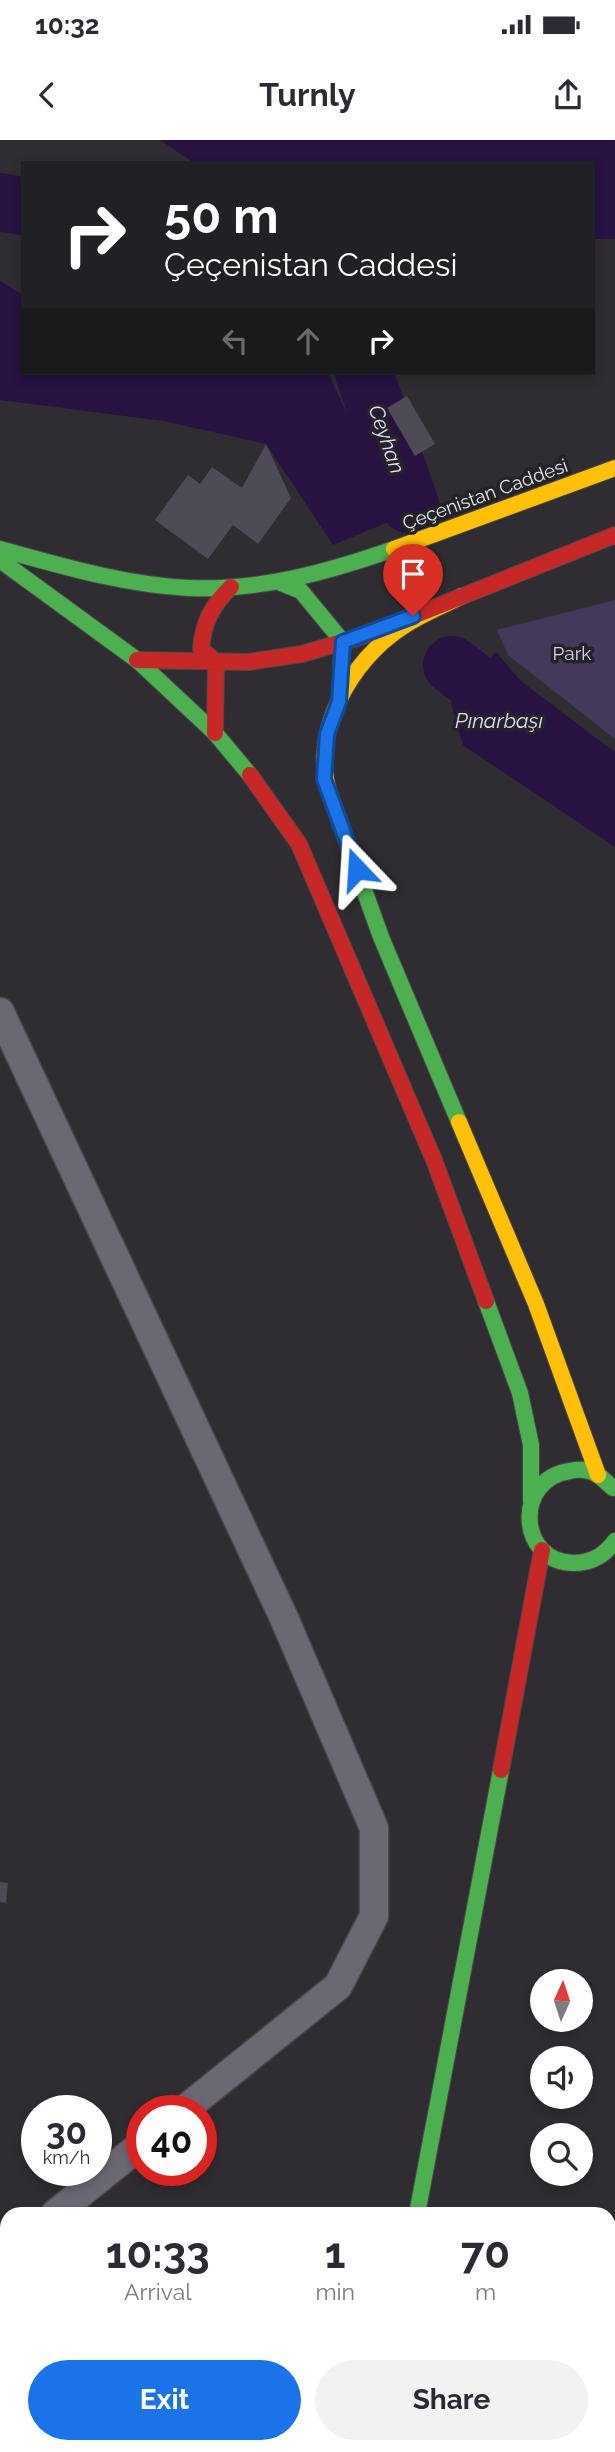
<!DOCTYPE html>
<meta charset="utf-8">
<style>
:root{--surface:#fff;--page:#f2f2f3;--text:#2b2b33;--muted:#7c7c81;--accent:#1a73e8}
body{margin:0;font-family:Raleway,sans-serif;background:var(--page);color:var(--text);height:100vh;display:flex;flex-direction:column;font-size:26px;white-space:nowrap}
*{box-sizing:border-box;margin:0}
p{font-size:23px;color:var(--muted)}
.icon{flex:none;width:38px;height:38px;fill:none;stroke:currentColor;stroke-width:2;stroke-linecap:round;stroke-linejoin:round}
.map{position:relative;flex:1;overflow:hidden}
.sheet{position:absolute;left:0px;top:2067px;width:616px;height:247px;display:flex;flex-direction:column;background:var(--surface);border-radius:21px 21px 0 0;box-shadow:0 4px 10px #0003}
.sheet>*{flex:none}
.hud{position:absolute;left:21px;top:21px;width:574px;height:214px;border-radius:0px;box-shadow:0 4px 10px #0003;background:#202124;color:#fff;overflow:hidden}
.needle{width:46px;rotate:3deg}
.controls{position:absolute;left:530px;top:1829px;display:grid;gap:14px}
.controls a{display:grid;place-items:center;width:63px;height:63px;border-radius:50%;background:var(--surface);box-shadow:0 4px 10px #0003;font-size:35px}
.speed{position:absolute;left:21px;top:1955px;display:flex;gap:14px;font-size:35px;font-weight:700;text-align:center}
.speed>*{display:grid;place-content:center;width:91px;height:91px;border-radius:50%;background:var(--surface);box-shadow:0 4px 10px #0003;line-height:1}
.speed small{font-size:18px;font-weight:400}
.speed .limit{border:10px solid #d22;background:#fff;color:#111}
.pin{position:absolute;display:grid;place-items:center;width:60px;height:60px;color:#fff;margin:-72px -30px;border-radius:50% 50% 50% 0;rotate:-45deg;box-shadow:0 0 7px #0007}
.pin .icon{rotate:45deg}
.me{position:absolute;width:77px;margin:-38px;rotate:340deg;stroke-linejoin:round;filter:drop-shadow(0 0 5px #0008)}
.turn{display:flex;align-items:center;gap:24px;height:147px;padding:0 28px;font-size:32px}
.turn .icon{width:91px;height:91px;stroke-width:2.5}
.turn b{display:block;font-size:49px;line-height:60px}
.lanes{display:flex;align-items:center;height:66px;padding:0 28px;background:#0003;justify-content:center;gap:35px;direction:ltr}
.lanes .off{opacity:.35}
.eta{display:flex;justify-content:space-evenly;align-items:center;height:119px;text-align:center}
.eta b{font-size:42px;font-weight:700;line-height:49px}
.primary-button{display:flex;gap:14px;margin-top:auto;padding:14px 28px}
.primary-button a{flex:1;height:80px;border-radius:42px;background:var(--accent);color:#fff;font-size:28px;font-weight:700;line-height:80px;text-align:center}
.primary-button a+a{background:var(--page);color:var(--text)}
.status{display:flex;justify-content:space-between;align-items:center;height:49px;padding:0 35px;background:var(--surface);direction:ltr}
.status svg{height:19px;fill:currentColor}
header{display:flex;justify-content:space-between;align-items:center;height:91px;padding:0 28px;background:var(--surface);font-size:32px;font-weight:700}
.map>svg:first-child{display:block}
.green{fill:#45395b}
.water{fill:#271242}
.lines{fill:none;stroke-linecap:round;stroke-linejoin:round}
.river{stroke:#271242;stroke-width:58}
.building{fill:#4e4a56}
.street-casing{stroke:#49484a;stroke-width:31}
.fast-casing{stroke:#49484a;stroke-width:18}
.slow-casing{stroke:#49484a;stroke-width:18}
.jam-casing{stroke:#49484a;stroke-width:18}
.street{stroke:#6b6873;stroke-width:28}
.fast{stroke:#4caf50;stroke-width:16}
.slow{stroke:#ffc107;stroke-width:16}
.jam{stroke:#c62828;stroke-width:16}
.route-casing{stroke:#114b97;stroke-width:18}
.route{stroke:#1a73e8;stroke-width:12}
.labels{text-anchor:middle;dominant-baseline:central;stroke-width:7;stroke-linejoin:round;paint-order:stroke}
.street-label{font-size:19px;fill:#e8e7eb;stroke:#242328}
.park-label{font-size:19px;fill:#dbd1f4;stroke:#242328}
.water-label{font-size:21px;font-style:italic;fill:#e4dafe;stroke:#242328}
</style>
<div class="status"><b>10:32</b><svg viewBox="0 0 49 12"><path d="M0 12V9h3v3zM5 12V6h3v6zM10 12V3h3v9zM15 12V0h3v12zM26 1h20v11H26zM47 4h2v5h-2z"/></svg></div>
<header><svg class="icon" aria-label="back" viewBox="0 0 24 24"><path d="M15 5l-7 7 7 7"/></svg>Turnly<svg class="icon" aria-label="share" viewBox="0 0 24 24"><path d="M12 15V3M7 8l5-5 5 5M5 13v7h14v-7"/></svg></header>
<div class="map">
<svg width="615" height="2312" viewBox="0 0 615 2312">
<rect width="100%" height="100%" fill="#2f2d31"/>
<!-- green -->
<path class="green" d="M615,460V599L508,515L497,490Z"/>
<!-- water -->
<path class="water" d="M160,0H615V99H593V23H194Z
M0,141L23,155V233H328L357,294L388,382L333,405L266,304L164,281L0,260Z
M496,512L537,560L615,612V707L463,605L451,563Z"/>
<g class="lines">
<!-- river -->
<path class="river" d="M0,62L23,66
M364,233L410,365
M452,525L615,649"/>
</g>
<!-- building -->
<path class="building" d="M407,256L435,304L415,316L387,268Z
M266,304L291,358L258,404L233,385L208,419L155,380L188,335L200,344L212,327L242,348Z
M0,1742L8,1743L6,1763L0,1762Z"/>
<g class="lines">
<defs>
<path id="street" d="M0,872L284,1478L374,1688V1776L338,1846L184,1970
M55,2074L142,2004
M0,2118L7,2113"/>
<path id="fast" d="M0,409C62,426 125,445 189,448C260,451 328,432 394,409
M0,420L137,520L215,593L250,635
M281,443L301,451L343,502L341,525
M331,658L381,797L459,982
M486,1161L520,1253L531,1305V1360
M613,1348C608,1344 602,1337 596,1334C589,1330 579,1329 570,1331C513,1339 518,1423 574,1423C591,1423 605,1415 615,1401
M417,2074L501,1630"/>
<path id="slow" d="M394,409L615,328
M331,658C308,595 350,520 404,486C422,474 443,466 462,456
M459,982L536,1164L598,1335
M373,2312L374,2306"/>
<path id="jam" d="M137,520L248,522L302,514L363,496L615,395
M215,593L216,522L201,509C203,483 212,465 231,447
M250,635L299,704L434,1020L486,1161
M501,1630L542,1410"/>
</defs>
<!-- street casing -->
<use href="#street" class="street-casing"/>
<!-- fast casing -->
<use href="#fast" class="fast-casing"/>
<!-- slow casing -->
<use href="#slow" class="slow-casing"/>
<!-- jam casing -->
<use href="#jam" class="jam-casing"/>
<!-- street -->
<use href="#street" class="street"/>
<!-- fast -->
<use href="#fast" class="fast"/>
<!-- slow -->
<use href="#slow" class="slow"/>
<!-- jam -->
<use href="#jam" class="jam"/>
</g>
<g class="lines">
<defs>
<path id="route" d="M357,729L324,639L327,594L339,562L343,502L413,476"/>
</defs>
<!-- route casing -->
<use href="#route" class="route-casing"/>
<!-- route -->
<use href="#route" class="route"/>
</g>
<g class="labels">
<!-- street labels -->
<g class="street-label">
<text transform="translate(485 354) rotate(-20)">Çeçenistan Caddesi</text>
</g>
<!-- park labels -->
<g class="park-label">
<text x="572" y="513">Park</text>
</g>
<!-- water labels -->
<g class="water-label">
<text transform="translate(387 299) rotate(71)">Ceyhan</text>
<text x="499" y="580">Pınarbaşı</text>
</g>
</g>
</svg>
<div class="controls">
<a><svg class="needle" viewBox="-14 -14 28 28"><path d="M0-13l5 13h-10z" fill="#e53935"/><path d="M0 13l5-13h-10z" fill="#7c7c81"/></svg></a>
<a><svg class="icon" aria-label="sound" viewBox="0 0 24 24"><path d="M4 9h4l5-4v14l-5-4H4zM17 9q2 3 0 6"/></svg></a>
<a><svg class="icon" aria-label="search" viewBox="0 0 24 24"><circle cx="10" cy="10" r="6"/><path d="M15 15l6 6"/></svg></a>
</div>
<div class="speed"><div>30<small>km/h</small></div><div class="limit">40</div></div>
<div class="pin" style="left:413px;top:476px;background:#d93025"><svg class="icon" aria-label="arrive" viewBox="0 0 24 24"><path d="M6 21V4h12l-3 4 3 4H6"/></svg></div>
<svg class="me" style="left:357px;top:729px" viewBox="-20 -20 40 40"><path d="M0-17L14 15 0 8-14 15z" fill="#1a73e8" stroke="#fff" stroke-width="4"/></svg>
<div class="hud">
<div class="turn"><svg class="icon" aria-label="right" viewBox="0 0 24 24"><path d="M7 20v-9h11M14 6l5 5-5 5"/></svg><div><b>50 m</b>Çeçenistan Caddesi</div></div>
<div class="lanes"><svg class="icon off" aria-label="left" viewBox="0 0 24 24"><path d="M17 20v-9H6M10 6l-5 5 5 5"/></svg><svg class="icon off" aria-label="ahead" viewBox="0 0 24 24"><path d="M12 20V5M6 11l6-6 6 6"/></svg><svg class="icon" aria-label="right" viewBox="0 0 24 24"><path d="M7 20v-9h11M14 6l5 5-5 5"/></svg></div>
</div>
<section class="sheet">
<div class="eta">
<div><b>10:33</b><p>Arrival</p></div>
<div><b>1</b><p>min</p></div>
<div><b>70</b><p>m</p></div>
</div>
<div class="primary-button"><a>Exit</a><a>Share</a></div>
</section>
</div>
